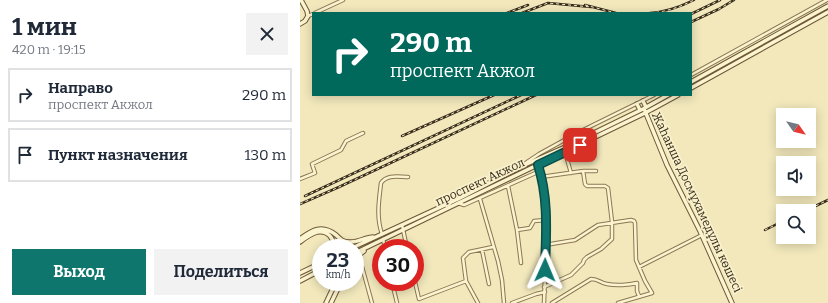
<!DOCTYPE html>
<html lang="ru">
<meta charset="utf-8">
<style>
:root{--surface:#fff;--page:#f2f2f3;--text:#1f2937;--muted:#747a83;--line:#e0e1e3;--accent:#0f766e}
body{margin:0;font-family:Bitter,serif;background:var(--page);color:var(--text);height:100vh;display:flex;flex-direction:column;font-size:15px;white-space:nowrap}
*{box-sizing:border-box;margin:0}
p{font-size:13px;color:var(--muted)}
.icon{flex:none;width:22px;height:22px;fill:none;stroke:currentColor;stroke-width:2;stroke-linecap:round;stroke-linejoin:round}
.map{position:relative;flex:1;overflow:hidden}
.sheet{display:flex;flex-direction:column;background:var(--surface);width:300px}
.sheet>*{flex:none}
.hud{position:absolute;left:12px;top:12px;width:380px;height:84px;border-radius:0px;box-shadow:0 2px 10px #0003;background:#00695c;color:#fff;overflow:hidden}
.needle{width:26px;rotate:124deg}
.tools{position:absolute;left:476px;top:108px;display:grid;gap:8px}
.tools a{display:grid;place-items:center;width:40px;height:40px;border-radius:0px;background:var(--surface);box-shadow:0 2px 10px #0003;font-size:20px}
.speed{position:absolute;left:12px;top:239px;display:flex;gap:8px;font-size:20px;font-weight:700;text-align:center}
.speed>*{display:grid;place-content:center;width:52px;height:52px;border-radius:50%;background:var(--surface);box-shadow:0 2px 10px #0003;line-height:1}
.speed small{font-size:10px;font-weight:400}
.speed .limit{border:6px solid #d22;background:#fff;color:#111}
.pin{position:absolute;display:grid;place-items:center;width:34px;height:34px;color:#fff;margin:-17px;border-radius:8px;box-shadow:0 2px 6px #0006}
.me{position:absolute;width:44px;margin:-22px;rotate:1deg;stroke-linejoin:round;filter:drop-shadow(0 0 3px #0008)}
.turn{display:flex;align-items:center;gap:14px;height:84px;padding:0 12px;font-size:18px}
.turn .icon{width:52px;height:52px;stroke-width:2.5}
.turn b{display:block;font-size:28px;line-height:34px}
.round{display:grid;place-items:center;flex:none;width:42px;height:42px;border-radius:0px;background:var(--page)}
.headline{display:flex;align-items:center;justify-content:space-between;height:68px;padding:0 12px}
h1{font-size:24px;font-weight:700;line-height:30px}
.button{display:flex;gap:8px;margin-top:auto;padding:8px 12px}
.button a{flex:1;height:46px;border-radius:0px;background:var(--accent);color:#fff;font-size:16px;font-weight:700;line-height:46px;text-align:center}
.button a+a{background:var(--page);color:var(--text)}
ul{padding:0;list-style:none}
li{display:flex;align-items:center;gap:12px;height:54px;margin:0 8px 6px;padding:0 4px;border:2px solid var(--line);border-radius:0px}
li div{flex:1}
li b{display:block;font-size:15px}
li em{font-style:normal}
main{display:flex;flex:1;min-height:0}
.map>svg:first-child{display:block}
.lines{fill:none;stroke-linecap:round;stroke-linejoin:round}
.street-casing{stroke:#8b7754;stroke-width:4.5}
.secondary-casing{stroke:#6c5837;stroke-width:5.5}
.street{stroke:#fcf4cf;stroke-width:2.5}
.secondary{stroke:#fcf4cf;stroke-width:3.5}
.rail-casing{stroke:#382c1a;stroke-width:2.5}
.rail{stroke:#f9f1cc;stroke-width:1;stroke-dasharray:3;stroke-linecap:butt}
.route-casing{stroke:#0a4d48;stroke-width:10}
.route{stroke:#0f766e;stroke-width:7}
.labels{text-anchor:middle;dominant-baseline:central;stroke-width:3.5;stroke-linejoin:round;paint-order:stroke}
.street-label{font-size:12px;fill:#382c1a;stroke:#f9f1cc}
</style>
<main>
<section class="sheet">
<div class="headline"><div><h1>1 мин</h1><p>420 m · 19:15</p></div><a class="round"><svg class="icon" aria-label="close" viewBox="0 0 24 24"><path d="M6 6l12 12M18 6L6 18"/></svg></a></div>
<ul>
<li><svg class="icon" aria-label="right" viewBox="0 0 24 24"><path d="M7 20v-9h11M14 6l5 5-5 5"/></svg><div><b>Направо</b><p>проспект Акжол</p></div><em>290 m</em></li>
<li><svg class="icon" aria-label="arrive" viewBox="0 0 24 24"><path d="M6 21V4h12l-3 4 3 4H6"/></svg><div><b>Пункт назначения</b></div><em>130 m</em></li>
</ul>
<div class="button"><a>Выход</a><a>Поделиться</a></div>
</section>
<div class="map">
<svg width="528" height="303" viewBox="0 0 528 303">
<rect width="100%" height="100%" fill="#f2e8bc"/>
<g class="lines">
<defs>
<path id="street" d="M15,13L43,0
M8,16L13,14
M391,75L527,0
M265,152L271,173
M224,164L239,154L279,132L354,95
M238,165L241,177L247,220L244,303
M241,177L283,171H296
M0,179L15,173L12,164L41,150L46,141L63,133
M208,186L217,230L221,263
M180,199L198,261L202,280L204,303
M158,203L164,205L240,171
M102,225L107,248
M217,230L230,228L234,221L246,220
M82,234C76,217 79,200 81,183C87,174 99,177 108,177
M83,239L85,248
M245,245L275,240L298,225L331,220L334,221L335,223L336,260L345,281L352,293L318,303
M182,250L189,284
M56,257L59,260L61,263L72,303
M339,267L402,235
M92,282L97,303
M115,282L119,299L166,281
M244,287L271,275L283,263L284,260L287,257L301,249L312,239V222L308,188L305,186H287L285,184L283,171
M178,303L166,281L163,258L169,252L193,247
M212,303L236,294L245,292
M252,303L291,279C299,279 300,283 307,284C316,286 329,285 337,283V291L339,296"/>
<path id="secondary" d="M0,24L5,21L8,16L7,11L1,0
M391,82L528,6
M391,88L528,12
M343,101L346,107
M337,104L340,110
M345,111L367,165L400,231L432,303
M0,239C12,230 22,224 36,235C40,239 43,242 49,242C58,243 65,237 73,237
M0,242C5,238 11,234 17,232C28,230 35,239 33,248
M52,248L158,199L220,167L263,148L343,109L368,95
M55,253L345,113L378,95
M55,258L64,251
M0,273L21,263
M0,281L21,270
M26,303L34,286V282
M31,303L41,282"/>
</defs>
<!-- street casing -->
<use href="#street" class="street-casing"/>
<!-- secondary casing -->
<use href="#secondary" class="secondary-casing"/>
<!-- street -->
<use href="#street" class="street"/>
<!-- secondary -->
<use href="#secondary" class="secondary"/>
<defs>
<path id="rail" d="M285,5L316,13
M207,13L228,5
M222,13L248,3L291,7
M350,13C366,12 380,7 394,0
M391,14L420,0
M391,22L419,9L434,0
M102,136L194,95
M5,196L221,95
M0,204L39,187L236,95
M505,211L528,200
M465,230L483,221"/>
</defs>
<!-- rail casing -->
<use href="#rail" class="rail-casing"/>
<!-- rail -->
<use href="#rail" class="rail"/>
</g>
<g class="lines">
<defs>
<path id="route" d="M245,270C246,235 249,199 238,165L280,145"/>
</defs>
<!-- route casing -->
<use href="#route" class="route-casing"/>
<!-- route -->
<use href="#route" class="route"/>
</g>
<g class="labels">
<!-- street labels -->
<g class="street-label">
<text transform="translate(180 182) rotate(-25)">проспект Акжол</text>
<text transform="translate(397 202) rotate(65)">Жаһанша Досмұхамедұлы көшесі</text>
</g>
</g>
</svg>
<div class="tools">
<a><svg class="needle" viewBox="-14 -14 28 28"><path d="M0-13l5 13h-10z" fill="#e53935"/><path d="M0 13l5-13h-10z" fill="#747a83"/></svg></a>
<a><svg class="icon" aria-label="sound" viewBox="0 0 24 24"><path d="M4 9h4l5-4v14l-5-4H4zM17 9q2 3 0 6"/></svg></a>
<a><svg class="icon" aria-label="search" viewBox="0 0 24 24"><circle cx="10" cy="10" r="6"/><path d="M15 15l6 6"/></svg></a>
</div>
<div class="speed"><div>23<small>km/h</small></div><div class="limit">30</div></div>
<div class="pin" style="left:280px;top:145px;background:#d93025"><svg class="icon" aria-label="arrive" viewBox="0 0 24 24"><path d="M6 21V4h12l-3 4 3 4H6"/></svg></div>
<svg class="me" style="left:245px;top:270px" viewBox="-20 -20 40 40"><path d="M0-17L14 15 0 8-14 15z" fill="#0f766e" stroke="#fff" stroke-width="4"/></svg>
<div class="hud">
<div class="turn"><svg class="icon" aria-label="right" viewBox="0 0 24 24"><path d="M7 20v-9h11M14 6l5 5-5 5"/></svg><div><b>290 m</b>проспект Акжол</div></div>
</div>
</div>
</main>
